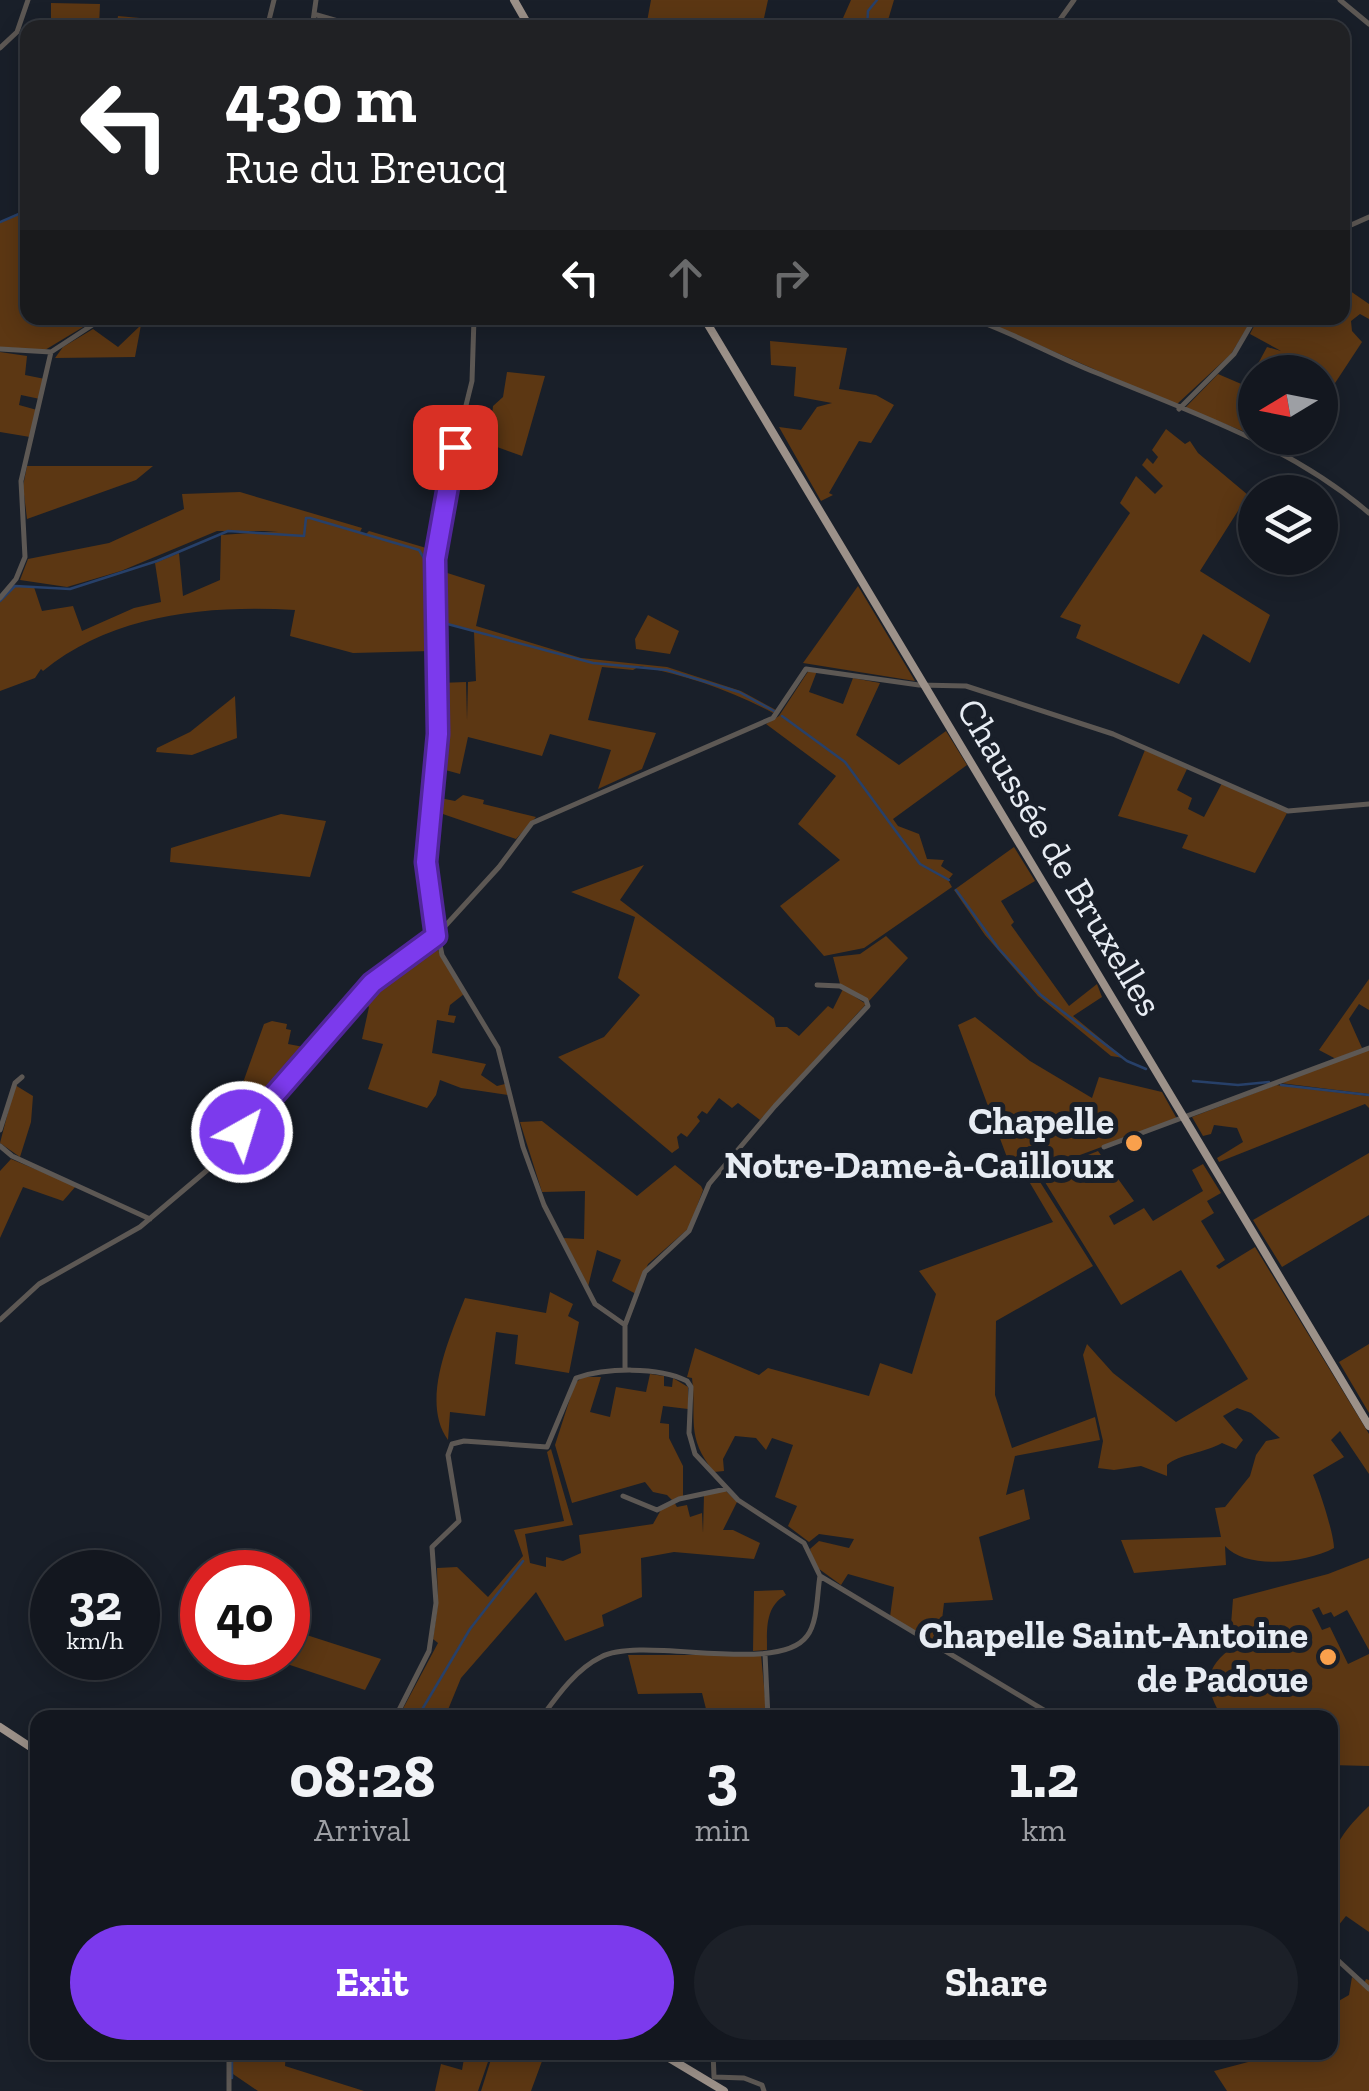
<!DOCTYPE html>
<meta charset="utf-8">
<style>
:root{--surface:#13171f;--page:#1c2028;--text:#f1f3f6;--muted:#9d9fa4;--line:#32363d;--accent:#7c3aed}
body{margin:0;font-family:"Zilla Slab",serif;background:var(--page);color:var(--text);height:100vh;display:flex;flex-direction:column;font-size:38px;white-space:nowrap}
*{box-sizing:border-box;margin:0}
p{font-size:32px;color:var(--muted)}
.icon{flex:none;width:55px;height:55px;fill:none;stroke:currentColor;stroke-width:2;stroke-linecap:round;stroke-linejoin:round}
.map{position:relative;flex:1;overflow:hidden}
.drawer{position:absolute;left:30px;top:1710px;width:1308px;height:350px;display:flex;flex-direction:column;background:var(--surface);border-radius:20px;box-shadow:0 5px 25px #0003,0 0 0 2px var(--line)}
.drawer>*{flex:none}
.hud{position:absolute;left:20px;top:20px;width:1330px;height:305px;border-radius:20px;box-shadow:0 5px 25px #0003,0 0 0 2px var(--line);background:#202124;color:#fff;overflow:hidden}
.needle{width:65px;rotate:260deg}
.tools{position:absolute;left:1238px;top:355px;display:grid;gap:20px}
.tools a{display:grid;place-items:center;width:100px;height:100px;border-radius:50%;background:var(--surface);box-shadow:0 5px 25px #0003,0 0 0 2px var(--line);font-size:50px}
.speed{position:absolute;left:30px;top:1550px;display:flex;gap:20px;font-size:50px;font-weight:700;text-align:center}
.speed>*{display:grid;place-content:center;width:130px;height:130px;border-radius:50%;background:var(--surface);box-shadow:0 5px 25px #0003,0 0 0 2px var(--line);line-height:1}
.speed small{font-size:25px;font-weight:400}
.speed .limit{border:15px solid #d22;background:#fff;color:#111}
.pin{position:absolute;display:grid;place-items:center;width:85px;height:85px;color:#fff;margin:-42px;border-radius:20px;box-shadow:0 5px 15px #0006}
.me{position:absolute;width:110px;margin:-55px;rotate:39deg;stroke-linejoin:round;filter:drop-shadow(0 0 8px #0008)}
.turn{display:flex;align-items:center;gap:35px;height:210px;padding:0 40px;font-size:45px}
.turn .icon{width:130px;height:130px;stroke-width:2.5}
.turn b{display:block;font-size:70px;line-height:85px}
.lanes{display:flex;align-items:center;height:95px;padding:0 40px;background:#0003;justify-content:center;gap:50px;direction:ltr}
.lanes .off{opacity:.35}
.eta{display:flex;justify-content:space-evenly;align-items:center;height:170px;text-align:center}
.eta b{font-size:60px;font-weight:700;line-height:70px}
.action{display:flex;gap:20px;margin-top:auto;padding:20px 40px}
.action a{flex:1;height:115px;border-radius:60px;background:var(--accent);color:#fff;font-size:40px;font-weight:700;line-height:115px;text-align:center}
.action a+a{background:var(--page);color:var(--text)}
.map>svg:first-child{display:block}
.green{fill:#5c3713}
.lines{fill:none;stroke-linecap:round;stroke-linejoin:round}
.stream{stroke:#274069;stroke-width:2.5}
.minor{stroke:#5d5854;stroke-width:5}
.major{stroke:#9c9189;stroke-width:8}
.route-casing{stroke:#51269a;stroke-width:25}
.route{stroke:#7c3aed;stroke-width:18}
.poi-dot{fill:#f9a04c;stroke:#191f29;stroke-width:4}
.labels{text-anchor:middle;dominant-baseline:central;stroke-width:10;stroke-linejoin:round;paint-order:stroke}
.street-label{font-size:38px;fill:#e7ecf3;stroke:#191f29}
.poi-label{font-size:38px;font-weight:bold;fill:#e7ecf3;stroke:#191f29;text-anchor:end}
</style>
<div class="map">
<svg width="1369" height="2091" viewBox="0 0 1369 2091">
<rect width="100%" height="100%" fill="#191f29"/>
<!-- green -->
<path class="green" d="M651,0H768L762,27H646Z
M851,0H894L886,27H839Z
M51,3L100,4L99,26L117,22L118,16L162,20V27H51Z
M27,211L28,318H98L45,350L0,347V223Z
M1343,286L1369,304V319L1360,314L1351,321L1352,331L1362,342L1320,406V371L1255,372V436L1185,408L1218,374L1246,386L1267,347L1281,351L1250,334L1258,318L1344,319Z
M977,318H1253L1231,354L1176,405Z
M141,325L135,357L55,358L63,347L93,329L118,347Z
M770,341L847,348L839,389L876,395L894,405L871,443L859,441L829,493L833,495L821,501L779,427L801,430L817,407L832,403L794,396L796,367L771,365Z
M0,352L27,356L25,375L45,379L40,399L21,395L19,405L37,410L30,437L0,432Z
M507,372L545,376L522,456L489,444L493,406L503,397Z
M1166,429L1185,444L1190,441L1198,453L1248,495L1200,571L1270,615L1250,663L1203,634L1179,684L1076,638L1081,625L1060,617L1130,513L1120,503L1136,476L1155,494L1163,486L1142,465L1147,458L1153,464L1158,457L1152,450Z
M27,466H153L136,480L27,519L23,486Z
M240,492L362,528L360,532L366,534L369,531L433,550L431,651L353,653L290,636L295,610C207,605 113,614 43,671L41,669L35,678L0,691V598L11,587H34L42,611L73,606L82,631L134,608L161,602L155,563L179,553L183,596L220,580L221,535L278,531H217L121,571L67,587L20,580L28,559L109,543L184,509L182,494Z
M438,570L485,585L476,626L581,658L667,667L741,691L776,710L773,713C730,690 688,676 640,666L633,670L602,667L588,720L656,733L642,769L598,789L611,750L550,734L542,756L468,737L460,774L438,768L439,683L466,682L467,720L468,682L476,681L474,632L437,621Z
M858,586L915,681L803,663Z
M648,615L679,631L670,654L636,649L635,639Z
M809,670L817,671L809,692L843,704L853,678L880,683L856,735L899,765L946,731L967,765L893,819L898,826L919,834L927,859L944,860L941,866L953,874L948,880L952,887L864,948L824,956L780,906L840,860L798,824L836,776L766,724L779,716Z
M235,696L237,738L192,755L156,752L157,748L190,732Z
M1145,750L1187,769L1177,790L1192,798L1188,809L1204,817L1222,783L1287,813L1255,873L1182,848L1188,835L1118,816Z
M463,795L484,800L483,804L536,817L516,839L434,811L435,797L455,801Z
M281,814L326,821L310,877L170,862L171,848Z
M1014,847L1035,881L1001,901L1014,922L1011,925L1069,1006L1097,984L1102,997L1073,1016L1124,1058L1111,1056L1038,996L985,935L954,890Z
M644,865L620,900L774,1018L776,1027H787L799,1036L828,1006L833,1009L843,989L866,1004L760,1120L738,1103L732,1108L719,1098L707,1114L702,1111L697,1117L700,1121L687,1137L681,1133L677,1137L679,1148L672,1153L558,1057L604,1037L640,995L618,978L635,917L571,892Z
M886,936L908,958L869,1001L840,984L833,957L860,954Z
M433,942L464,994L450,1005L448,1015L456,1016L454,1023L437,1020L432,1053L486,1064L481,1075L497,1086L505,1084L508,1095L461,1088L440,1080L436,1095L427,1108L368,1089L383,1044L362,1039L369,1007L360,999L384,976Z
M1369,979V1010L1359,1004L1349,1019L1362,1048L1336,1059L1319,1050Z
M975,1017L1030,1061L1092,1098L1099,1077L1162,1092L1177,1119L1015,1179L958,1025Z
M272,1021L287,1024L286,1029L291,1030L288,1044L309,1048L255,1109L236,1102L264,1024Z
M1369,1049V1094L1280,1083Z
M15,1085L33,1096L31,1122L20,1157L0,1143Z
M1276,1085L1369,1096V1108L1365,1104L1219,1162L1217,1158L1243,1142L1237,1128L1214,1125L1211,1134L1203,1136L1192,1117Z
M542,1121L637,1196L675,1165L701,1186L703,1190L689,1228L648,1264L636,1294L612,1281L621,1260L597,1250L588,1287L563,1238L584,1239L585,1191L542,1192L520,1122Z
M1098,1151L1134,1201L1109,1216L1114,1225L1144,1208L1153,1221L1203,1191L1192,1170L1203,1164L1221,1193L1207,1201L1214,1213L1201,1221L1225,1260L1216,1266L1219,1269L1255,1247L1369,1434V1474L1340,1431L1331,1440L1344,1457L1313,1475C1319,1488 1334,1534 1334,1548C1306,1563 1246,1570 1225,1546L1226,1565L1134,1573L1121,1540L1221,1537L1215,1508L1225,1507L1250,1476L1256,1455L1266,1441L1280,1438L1251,1413L1237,1408L1223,1416L1243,1440L1236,1449L1222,1443C1205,1453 1179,1454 1167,1465V1476L1141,1466L1114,1470L1098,1468L1103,1441L1083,1355L1087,1344L1113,1373L1176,1422L1248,1379L1181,1270L1121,1305L1040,1174Z
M1369,1153V1215L1282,1267L1253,1220Z
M11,1159L76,1186L63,1201L23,1187L0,1238V1171Z
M1035,1174L1093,1266L996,1321L995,1395L1012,1448L1095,1417L1100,1440L1015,1456L1006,1495L1024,1489L1030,1519L979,1537L993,1600L944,1603L939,1645L890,1617L894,1587L848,1574L841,1585L815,1566L810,1549L819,1541L849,1548L854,1539L819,1534L809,1542L788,1526L797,1506L775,1497L793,1445L772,1438L766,1450L756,1438L735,1436L723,1459L724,1471L714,1472C685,1436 697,1419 692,1378L687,1377L695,1348L759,1375L768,1368L869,1396L880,1363L912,1374L936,1294L919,1271L1053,1222L1027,1178Z
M550,1292L573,1304L568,1316L579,1322L569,1373L515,1364L518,1335L496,1332L485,1416L450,1412L448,1440C420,1401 450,1337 465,1298L546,1313Z
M1369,1344V1413L1339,1362Z
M650,1374L664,1376V1386L672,1387L673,1378L688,1387V1409L663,1406L660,1423L669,1424V1438L683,1466V1497L672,1500L667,1495L653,1492L645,1482L572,1503L555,1445L575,1383L583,1377H601L590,1412L610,1417L616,1387L646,1392Z
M551,1449L573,1525L525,1534L530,1563L546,1567V1557L563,1561L581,1553L579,1535L653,1524L662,1508L674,1502L677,1507L687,1505L690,1517L702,1513L703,1533L704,1495L725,1490L737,1502L723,1530H733L760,1543L754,1559L674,1552L641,1558L642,1597L602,1615L604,1626L565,1641L536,1592L461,1678L445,1717L398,1718L438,1643L433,1639L438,1604L437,1568L457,1567L488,1597L523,1556L514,1530L564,1521L547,1452Z
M1369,1558V1650L1347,1610L1334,1617L1331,1612L1323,1615L1319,1607L1312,1610L1322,1630L1330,1627L1348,1664L1369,1654V1766L1330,1765V1718L1222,1717C1206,1690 1202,1671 1229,1650L1233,1599L1328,1574Z
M783,1590L786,1595C765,1606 767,1629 767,1650L753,1651L754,1591Z
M288,1629L381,1659L365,1690L269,1658H288Z
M628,1655H761L767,1717H708L702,1693L638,1694Z
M1369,1806V1932L1346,1916L1330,1936C1330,1871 1319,1853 1369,1806Z
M1352,1977L1363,1986L1366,1979L1369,1980V2091H1227L1214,2071L1283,2053L1330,2052V2006L1349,1995Z
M233,2053H286L285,2066L364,2091H258L233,2074Z
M465,2053H491L478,2091H435L441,2064L462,2070Z
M493,2053H545L531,2091H481Z"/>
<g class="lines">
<!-- stream -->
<path class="stream" d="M867,28L868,11L877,0
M0,222L28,210
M0,601L15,586L70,589L157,561L228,531L304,536L306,518H310L419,550L430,568
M438,610L439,569
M440,622L593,663L667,670L739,692L774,711
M782,716L845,762L920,864L949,880
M956,890L999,949L1041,995L1127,1061L1146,1069
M1193,1081L1238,1085L1269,1082
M1281,1085L1369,1095
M417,1718L470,1629L523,1561
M232,2052V2078"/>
<!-- minor -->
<path class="minor" d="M1340,0L1369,24
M317,15L362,28
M267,28L274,0
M312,28L316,0
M481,28H487
M1054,28L1074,0
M0,48L17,32L28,0
M1342,229L1369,217
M474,318L472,381L454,454L435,559L438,734L426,862L428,886L442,955L498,1048L523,1147L544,1205L595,1304L625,1325V1367
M970,318C1014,333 1054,356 1097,373C1192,413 1288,444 1369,513
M0,349L51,352L103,318
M1179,409L1234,354L1255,318
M0,598L16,579L25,557L21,481L51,352
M0,1130L15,1083L22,1077
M0,1146L12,1156L150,1219
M1104,1147L1369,1048
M0,1320L39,1284L140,1227L218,1161L372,983L436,936L499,867L532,823L773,718L806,669L919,685L966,686L1113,734L1288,811L1369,804
M625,1325L645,1272L689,1231L709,1184L775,1106L868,1006L866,1000L840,986L817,985
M623,1496L657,1510L679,1499L726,1489
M765,1654L768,1718
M395,1718L429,1651L436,1603L432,1547L459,1521L448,1455L452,1444L464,1441L547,1447L576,1378C605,1368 658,1366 687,1381L691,1387L689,1433L695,1454L738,1500L804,1543L820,1576L1057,1718
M541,1718C557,1696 576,1669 601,1657C643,1635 778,1676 807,1636C818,1622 817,1593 820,1576
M1330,1953L1369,1989
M713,2052L714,2077
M714,2077L744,2078L762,2085L764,2091
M229,2091V2052"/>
<!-- major -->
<path class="major" d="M514,0L530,28
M704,318L1369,1426
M0,1727L38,1752
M659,2052L724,2091"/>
</g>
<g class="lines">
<defs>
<path id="route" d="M242,1132L372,983L436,936L426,862L438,734L435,559L455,447"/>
</defs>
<!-- route casing -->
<use href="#route" class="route-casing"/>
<!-- route -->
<use href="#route" class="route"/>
</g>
<!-- markers -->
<g class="poi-dot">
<circle cx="1134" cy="1143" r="10"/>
<circle cx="1328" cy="1657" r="10"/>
</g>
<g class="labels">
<!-- street labels -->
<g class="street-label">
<text transform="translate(1060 857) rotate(59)">Chaussée de Bruxelles</text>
</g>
<!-- poi labels -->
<g class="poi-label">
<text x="1114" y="1121">Chapelle<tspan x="1114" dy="44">Notre-Dame-à-Cailloux</tspan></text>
<text x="1308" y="1635">Chapelle Saint-Antoine<tspan x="1308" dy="44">de Padoue</tspan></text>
</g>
</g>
</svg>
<div class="tools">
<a><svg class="needle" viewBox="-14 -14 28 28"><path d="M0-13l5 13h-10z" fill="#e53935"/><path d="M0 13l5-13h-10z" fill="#9d9fa4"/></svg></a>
<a><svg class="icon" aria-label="layers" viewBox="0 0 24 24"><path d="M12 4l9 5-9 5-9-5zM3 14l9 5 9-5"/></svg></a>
</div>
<div class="speed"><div>32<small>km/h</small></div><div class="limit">40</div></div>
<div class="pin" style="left:455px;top:447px;background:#d93025"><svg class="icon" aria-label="arrive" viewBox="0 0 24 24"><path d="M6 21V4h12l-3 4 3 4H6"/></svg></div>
<svg class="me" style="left:242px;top:1132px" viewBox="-20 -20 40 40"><circle r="17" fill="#7c3aed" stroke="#fff" stroke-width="3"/><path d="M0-11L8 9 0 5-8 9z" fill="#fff"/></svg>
<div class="hud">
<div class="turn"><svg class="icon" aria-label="left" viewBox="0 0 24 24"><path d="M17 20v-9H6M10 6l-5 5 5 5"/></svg><div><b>430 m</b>Rue du Breucq</div></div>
<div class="lanes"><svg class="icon" aria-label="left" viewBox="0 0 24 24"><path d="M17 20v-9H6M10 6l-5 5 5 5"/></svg><svg class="icon off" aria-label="ahead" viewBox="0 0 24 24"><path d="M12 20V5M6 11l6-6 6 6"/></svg><svg class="icon off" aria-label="right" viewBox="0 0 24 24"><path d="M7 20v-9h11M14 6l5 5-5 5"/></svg></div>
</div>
<section class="drawer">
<div class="eta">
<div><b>08:28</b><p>Arrival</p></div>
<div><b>3</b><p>min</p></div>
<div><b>1.2</b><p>km</p></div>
</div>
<div class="action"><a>Exit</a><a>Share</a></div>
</section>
</div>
